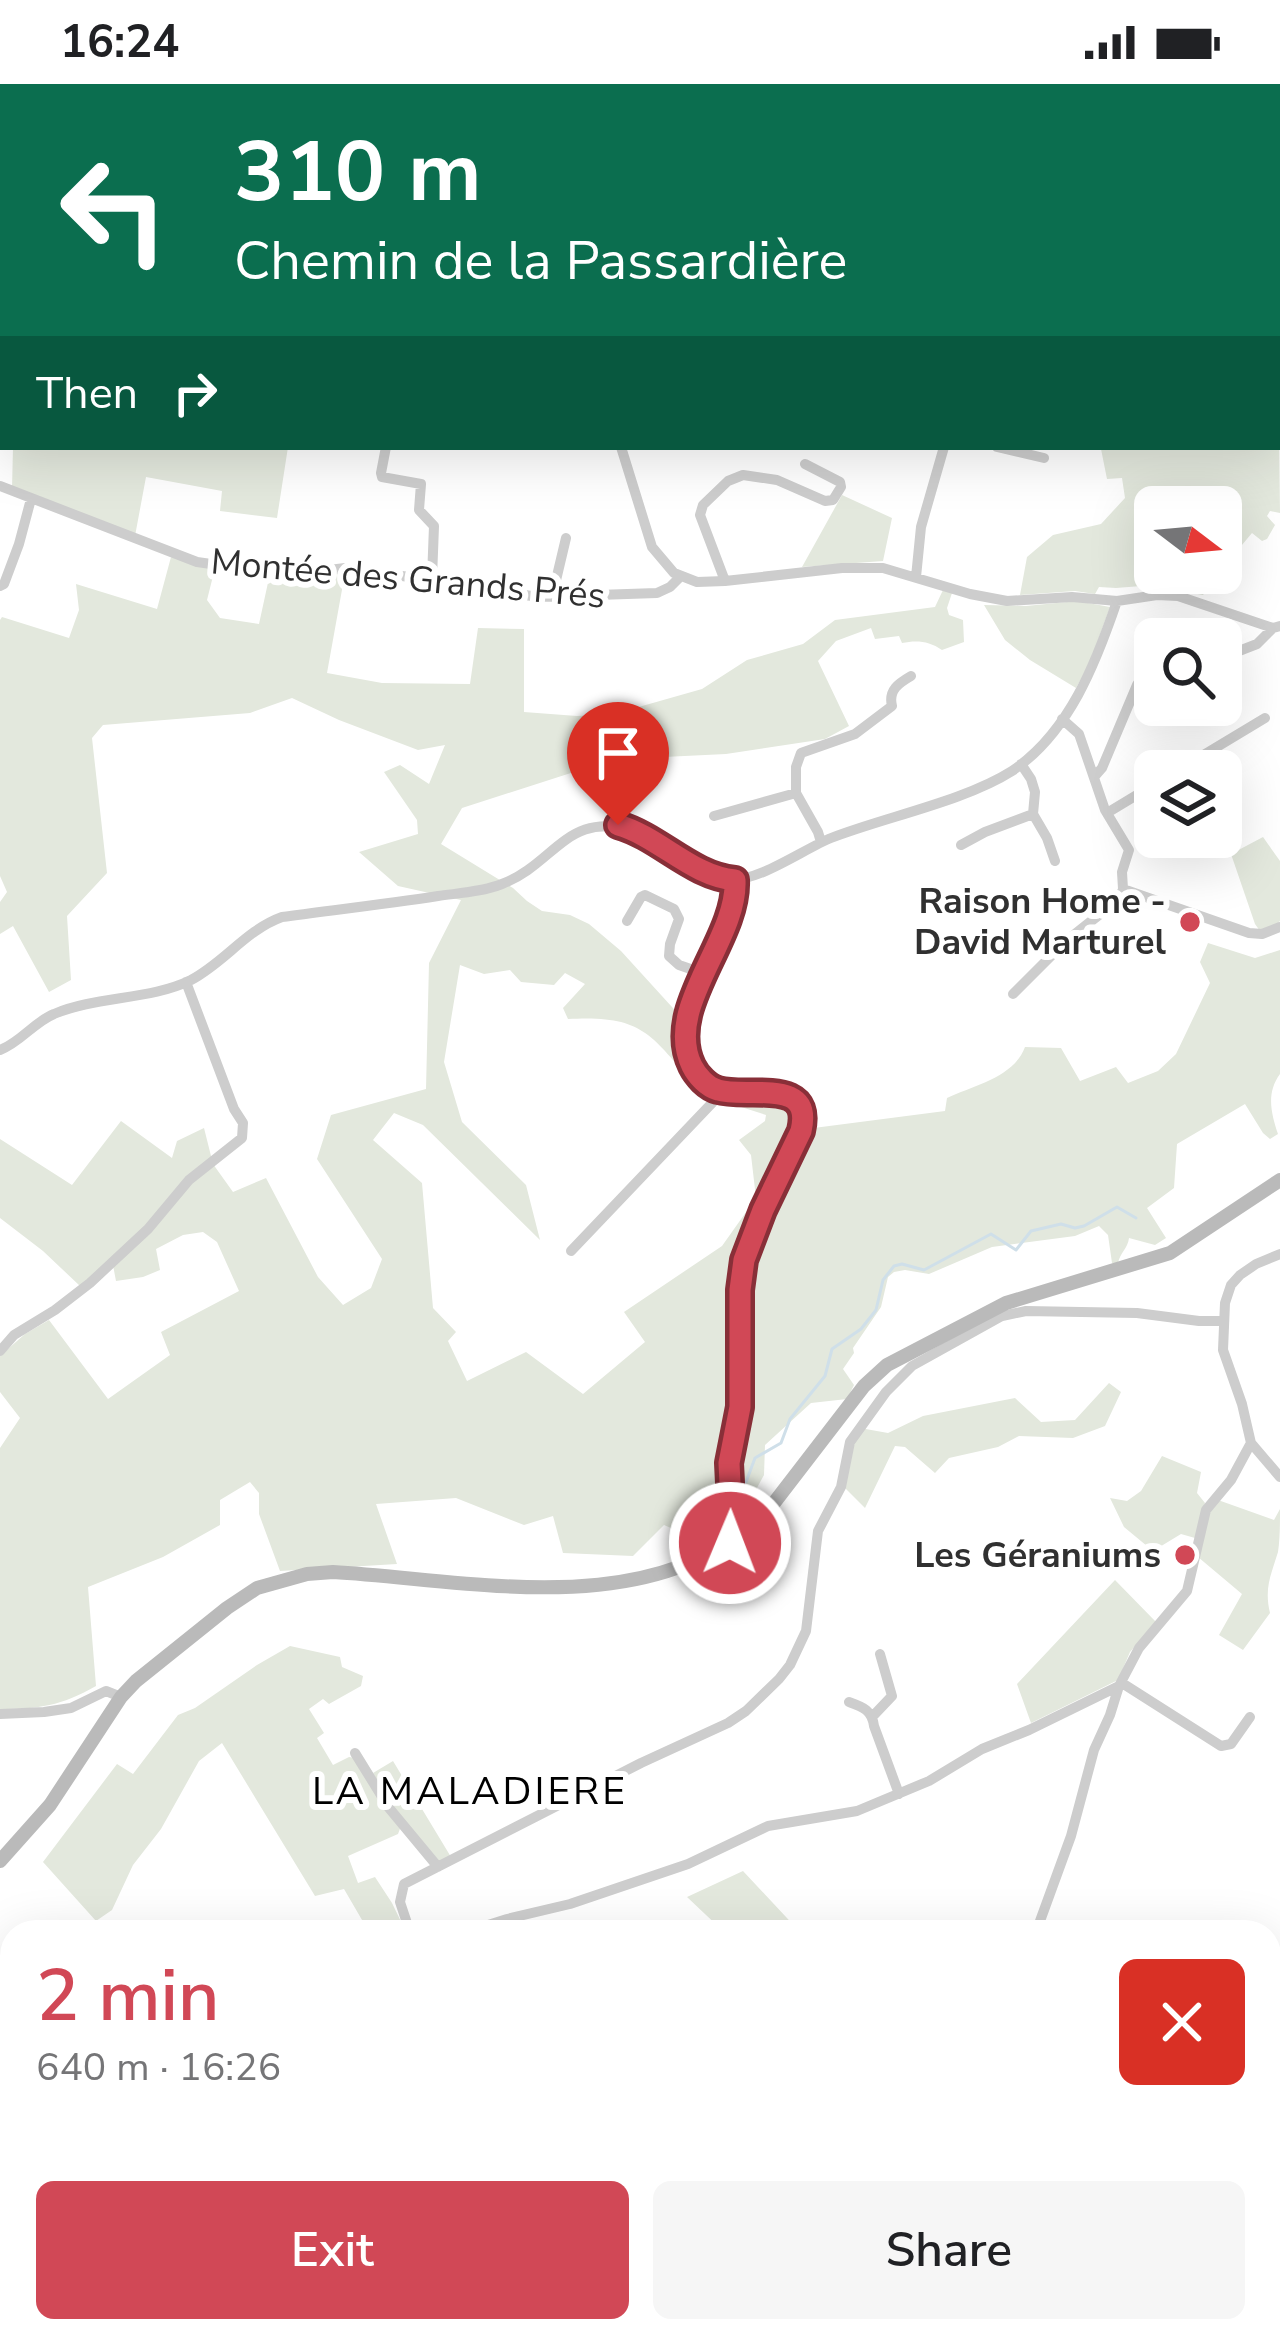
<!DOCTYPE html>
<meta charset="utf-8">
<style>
:root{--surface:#fff;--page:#f6f6f6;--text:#202124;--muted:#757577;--accent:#d14856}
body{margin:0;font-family:"Nunito Sans",sans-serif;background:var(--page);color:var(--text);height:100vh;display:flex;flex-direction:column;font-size:45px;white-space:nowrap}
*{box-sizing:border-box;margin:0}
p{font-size:39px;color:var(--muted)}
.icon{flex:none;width:66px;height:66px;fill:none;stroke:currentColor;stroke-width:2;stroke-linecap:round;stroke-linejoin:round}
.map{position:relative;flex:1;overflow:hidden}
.drawer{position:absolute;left:0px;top:1836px;width:1281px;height:423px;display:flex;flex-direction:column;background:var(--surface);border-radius:36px 36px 0 0;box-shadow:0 12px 48px #0002}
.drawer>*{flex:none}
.hud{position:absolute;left:0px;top:0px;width:1281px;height:366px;box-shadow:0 12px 48px #0002;background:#0b6e4f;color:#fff;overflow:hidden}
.needle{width:78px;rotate:106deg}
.tools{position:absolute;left:1134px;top:402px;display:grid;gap:24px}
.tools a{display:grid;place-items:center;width:108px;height:108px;border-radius:18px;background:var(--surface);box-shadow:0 12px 48px #0002;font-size:60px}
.pin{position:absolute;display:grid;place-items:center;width:102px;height:102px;color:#fff;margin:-123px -51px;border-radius:50% 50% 50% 0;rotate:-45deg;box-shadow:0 0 12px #0007}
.pin .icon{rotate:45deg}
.me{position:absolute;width:132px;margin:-66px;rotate:1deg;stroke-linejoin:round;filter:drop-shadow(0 0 9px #0008)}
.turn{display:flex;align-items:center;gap:42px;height:252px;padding:0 36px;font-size:54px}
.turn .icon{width:156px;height:156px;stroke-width:2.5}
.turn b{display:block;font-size:84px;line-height:102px}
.then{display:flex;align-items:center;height:114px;padding:0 36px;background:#0003;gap:24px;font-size:45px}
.round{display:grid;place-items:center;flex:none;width:126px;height:126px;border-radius:18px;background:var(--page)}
.head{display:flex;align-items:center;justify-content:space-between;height:204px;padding:0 36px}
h1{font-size:72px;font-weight:600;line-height:90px;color:var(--accent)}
.button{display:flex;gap:24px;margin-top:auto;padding:24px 36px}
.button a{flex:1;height:138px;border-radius:18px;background:var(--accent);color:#fff;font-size:48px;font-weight:600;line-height:138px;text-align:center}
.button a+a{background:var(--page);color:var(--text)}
.status{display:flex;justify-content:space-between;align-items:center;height:84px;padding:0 60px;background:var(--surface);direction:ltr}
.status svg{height:33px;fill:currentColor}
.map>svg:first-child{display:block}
.green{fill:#e3e8dd}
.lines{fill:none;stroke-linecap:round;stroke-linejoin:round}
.stream{stroke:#cfdfe9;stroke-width:3}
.street{stroke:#cdcdcd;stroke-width:10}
.secondary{stroke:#bababa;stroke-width:14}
.primary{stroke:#a8a8a8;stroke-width:16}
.route-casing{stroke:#882f38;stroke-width:30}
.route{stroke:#d14856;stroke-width:21}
.poi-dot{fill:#d14856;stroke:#fff;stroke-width:4.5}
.labels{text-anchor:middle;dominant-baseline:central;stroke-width:12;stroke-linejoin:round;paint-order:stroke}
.street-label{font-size:36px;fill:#303030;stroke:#fff}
.poi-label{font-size:36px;font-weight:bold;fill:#303030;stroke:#fff;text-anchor:end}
.neighbourhood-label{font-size:39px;letter-spacing:3px;fill:#000;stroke:#fff}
</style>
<div class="status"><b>16:24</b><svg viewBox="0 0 49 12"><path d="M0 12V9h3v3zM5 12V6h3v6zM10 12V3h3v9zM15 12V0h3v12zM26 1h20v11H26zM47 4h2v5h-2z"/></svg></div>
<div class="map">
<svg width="1280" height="2257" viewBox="0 0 1280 2257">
<rect width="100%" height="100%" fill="#fff"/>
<!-- green -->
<path class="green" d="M1278,256L1280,429L1270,427L1267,432L1275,441L1267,455L1262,457L1252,449L1221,486V423H1155V489H1219L1203,511L1182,507L1179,499L1116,504L1099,503L1095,510L1075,507L1020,511L1027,473L1053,451L1101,440L1125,414L1122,394L1107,395L1101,365L1114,363H1278Z
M13,363H288L277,434L220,427L222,407L146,393L135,452L12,405Z
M842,411L892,434L883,477L802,483Z
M171,473L215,484L207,516L220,534L259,540L269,494L345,489L327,589L382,599L470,600L478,544L524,545V628L577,632L614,630L702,605L747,576L803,560L835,536L935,523L943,506L952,509L947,524L949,531L963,536L964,558L942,566C929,557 917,556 902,559L899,552L875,555L871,544L836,557L818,577L849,642L825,655L726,670L643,674L612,693L605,678L462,724L441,760L513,804L527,817L542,827L570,831L589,840L621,867L682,934C676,962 682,972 695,997L693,1000C650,948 640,931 568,935L563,924L585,900L565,889L554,901L521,898L510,886L484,890L460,881L444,978L462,1038L526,1101L540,1156L423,1041L394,1029L373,1056L422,1099L433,1224L456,1248L448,1257L467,1297L526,1268L583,1310L645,1258L624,1228L722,1162L756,1114L751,1071L739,1056L765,1037L766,1031L738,1022L732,1013L785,1015L794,1019L806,1045L945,1027L947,1014C975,1001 1014,993 1025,963L1061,964L1080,997L1116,983L1128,999L1158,987L1176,970L1210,899L1200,878L1208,859L1255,874L1280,866V990C1266,1009 1271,1029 1278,1050L1270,1055L1263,1049L1245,1020L1177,1060L1174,1104L1147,1124L1166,1154L1155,1161L1129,1154C1128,1164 1120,1169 1118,1179H1112L1108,1151L1099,1142L1075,1152L992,1163L929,1190L905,1186L894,1188L888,1193L881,1223L853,1264L854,1269L843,1285L854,1301L847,1315L811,1319L765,1361L764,1391L741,1433L718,1414L680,1448L664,1441L633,1472L563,1469L553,1432L524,1441L456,1414L376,1420L397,1480L280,1487L259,1430V1409L250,1398L220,1416V1441L163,1473L88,1503L96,1602C61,1622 39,1625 0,1625V1364L20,1334L0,1308V1272L25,1250L49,1236L108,1315L170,1271L161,1248L239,1207L217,1158L203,1148L183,1151L156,1165L160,1186L143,1193L116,1197L112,1176L80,1202L43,1167L0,1134V1055L72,1101L121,1037L172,1074L177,1057L204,1044L213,1080L233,1108L266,1094L318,1193L343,1221L371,1204L382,1175L317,1075L331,1031L426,1005L429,879L461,816L398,802L359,768L418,750L417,736L384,688L400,681L429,700L445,661L418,666L339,636L292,614L250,629L103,641L92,654L107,789L67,832L71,896L49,908L13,842L0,850V818L7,808L0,792V536L2,533L69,554L79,526L76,500L157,525Z
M1077,517L1110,523L1089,581L1076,604L1030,576L1005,556L984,521L1026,522Z
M1263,753L1280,777V837L1274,843L1260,847L1255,840L1231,770Z
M1109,1299L1121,1308L1105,1342L1073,1354L1019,1352L998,1363L949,1374L935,1389L905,1363L895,1362L865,1424L844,1403L853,1362L860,1344L888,1349L923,1332L1015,1314L1041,1338L1075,1336Z
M1162,1372L1201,1388L1197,1409L1205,1419L1195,1454L1181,1450L1153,1467L1124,1443L1110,1414L1127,1417L1141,1407Z
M1218,1416L1274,1436L1280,1425C1280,1439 1280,1455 1278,1468C1271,1491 1264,1504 1270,1529L1243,1566L1219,1551L1242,1510L1198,1473L1206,1434Z
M1115,1496L1156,1538L1130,1568L1118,1596L1031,1639L1017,1600Z
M290,1562L340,1573L342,1583L363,1592L361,1602L329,1620L323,1615L309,1625L324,1649L317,1654L333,1681L349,1673L355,1674L401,1742L398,1750L348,1772L358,1799L375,1793L392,1819L406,1848H369L344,1805L315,1812L222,1659L199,1677L161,1745L133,1781L112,1826L96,1837L43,1778L117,1680L133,1690L178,1631L195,1624L257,1581Z
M393,1677L451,1773L440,1778L394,1726L373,1689Z
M743,1787L800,1848H724L687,1813Z
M12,2071V2247H132L133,2257H0V2087Z
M1280,2220V2257H993L977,2247H1269V2224Z
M193,2247H503L519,2257H197Z"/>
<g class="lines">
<!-- stream -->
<path class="stream" d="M735,1403L746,1398L755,1374L781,1359L790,1335L825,1292L832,1265L861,1245L876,1226L883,1196L894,1182L902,1180L924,1186L991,1150L1016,1166L1031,1147L1061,1140L1075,1144L1084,1142L1117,1123L1136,1134"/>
<!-- street -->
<path class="street" d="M368,0L370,3
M646,0L651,3
M794,0L797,3
M1069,0L1070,3
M458,3V0
M386,363L381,389L382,393L421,400L419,426L434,442L432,494
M621,363L652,463L674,489L697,498L725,497L842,484H883L970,510L1007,517L1072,513L1117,517L1157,511L1178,512L1273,544L1280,542
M997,363L1044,374
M0,402L197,478L289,491L345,484L409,493L465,495L512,509L538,513L657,509L670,503L680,493
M916,493L921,443L944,363
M725,497L700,431L703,421L728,397L743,391L777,396L825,417L833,416L841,403L840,398L805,380
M0,502L4,500L19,460L31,415
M552,513L566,454
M1221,574L1257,560L1273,544
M1021,680L1031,695L1035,708L1033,730L1047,754L1055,777
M1177,687L1265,634
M1095,692L1102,684L1137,601L1144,590L1155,582
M796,709V683L801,669L855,650L892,622C888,606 899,599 911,592
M1107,729L1155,700
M714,732L796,709L818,748L821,758
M961,761L985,748L1033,730
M1123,805L1249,849L1262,850L1280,843
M627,837L641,813L645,811L674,825L679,835L670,860L669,872L679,881L705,890
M1013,910L1065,858L1119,815L1123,805L1122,788L1129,766L1105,726L1079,650L1062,635
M0,966C21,958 34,938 54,930C96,912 151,916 191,896C225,878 246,846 282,833C334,826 386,820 438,812C459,809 482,808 502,800C557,779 567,723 640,749C664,763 702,794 729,796C760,797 802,766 831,754C885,733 965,717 1012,687C1069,649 1096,579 1117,517
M571,1167L713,1018L715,1006
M0,1267L14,1251L55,1226L90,1199L148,1145L189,1096L242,1054L243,1039L234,1025L186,898
M1251,1359L1280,1393
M730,1459C733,1431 729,1405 729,1377C730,1359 738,1341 739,1323C741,1302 741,1280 742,1259C742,1231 737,1203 744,1176C750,1150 763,1124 775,1100C783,1083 805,1050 803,1033C797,979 695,1045 686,961C680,902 737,854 735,796
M1122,1599L1221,1662L1231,1660L1250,1633
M849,1618C863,1623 872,1626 874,1642L899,1710
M0,1630L44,1628L71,1624L106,1607L121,1613
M873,1632L892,1612L880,1570
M355,1669L389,1724L438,1783
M410,1848L400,1818L404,1800L641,1679L728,1639L746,1627L779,1595L790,1581L806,1547L818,1447L841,1403L850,1358L886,1308L912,1282L1002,1232L1026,1227L1137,1229L1199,1237H1224
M466,1848L507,1835L570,1820L688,1780L768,1742L857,1727L929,1697L982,1665L1029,1646L1119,1602
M1036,1848L1071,1752L1094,1666L1110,1631L1119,1602L1139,1564L1187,1507L1206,1426L1231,1396L1251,1359L1242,1320L1223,1266L1225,1219L1231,1201L1240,1191L1256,1180L1280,1170
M0,2035L12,2033
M0,2081L12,2065
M1269,2167L1280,2164
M136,2247L137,2257
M751,2257L756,2247
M835,2257L840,2247"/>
<!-- secondary -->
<path class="secondary" d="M1171,0L1175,3
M1213,0L1215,3
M0,1777L50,1721L121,1613L136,1597L227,1524L257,1504L307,1490L333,1488C474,1496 648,1539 764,1432L864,1302L887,1281L1006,1219L1170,1169L1280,1096"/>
<!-- primary -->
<path class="primary" d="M1269,2145L1280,2142
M781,2257L788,2247"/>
</g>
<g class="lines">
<defs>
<path id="route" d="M618,741C660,753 691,792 735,796C738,856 663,923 692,982C697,992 707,1003 718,1006C747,1015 814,992 801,1047L763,1126L744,1176L740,1206V1323L729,1379L732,1439L730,1459"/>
</defs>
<!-- route casing -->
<use href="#route" class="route-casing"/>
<!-- route -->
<use href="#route" class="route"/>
</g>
<!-- markers -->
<g class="poi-dot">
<circle cx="1190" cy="838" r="12"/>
<circle cx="1185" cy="1471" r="12"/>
</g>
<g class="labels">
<!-- street labels -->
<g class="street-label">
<text transform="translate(408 495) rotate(5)">Montée des Grands Prés</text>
</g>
<!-- poi labels -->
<g class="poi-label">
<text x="1166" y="817">Raison Home -<tspan x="1166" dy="41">David Marturel</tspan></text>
<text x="1161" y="1471">Les Géraniums</text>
</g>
<!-- neighbourhood labels -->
<g class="neighbourhood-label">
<text x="470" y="1707">LA MALADIERE</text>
</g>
</g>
</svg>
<div class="tools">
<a><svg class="needle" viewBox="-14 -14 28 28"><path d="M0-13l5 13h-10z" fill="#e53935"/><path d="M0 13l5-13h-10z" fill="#757577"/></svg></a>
<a><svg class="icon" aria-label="search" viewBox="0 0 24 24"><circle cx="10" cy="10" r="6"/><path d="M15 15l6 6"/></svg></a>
<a><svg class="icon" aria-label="layers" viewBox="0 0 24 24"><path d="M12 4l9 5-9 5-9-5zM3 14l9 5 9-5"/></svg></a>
</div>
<div class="pin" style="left:618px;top:741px;background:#d93025"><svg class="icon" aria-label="arrive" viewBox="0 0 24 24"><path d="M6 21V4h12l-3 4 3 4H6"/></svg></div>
<svg class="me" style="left:730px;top:1459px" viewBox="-20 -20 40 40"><circle r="17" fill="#d14856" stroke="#fff" stroke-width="3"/><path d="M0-11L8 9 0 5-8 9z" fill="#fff"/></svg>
<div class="hud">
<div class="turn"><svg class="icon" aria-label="left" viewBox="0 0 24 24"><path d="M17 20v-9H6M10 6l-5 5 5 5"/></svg><div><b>310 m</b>Chemin de la Passardière</div></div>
<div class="then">Then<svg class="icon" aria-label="right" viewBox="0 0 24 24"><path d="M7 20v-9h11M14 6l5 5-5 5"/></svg></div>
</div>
<section class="drawer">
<div class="head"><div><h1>2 min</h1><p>640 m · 16:26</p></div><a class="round" style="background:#d93025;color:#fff"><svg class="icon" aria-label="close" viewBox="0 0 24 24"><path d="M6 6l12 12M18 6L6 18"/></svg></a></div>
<div class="button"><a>Exit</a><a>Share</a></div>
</section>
</div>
